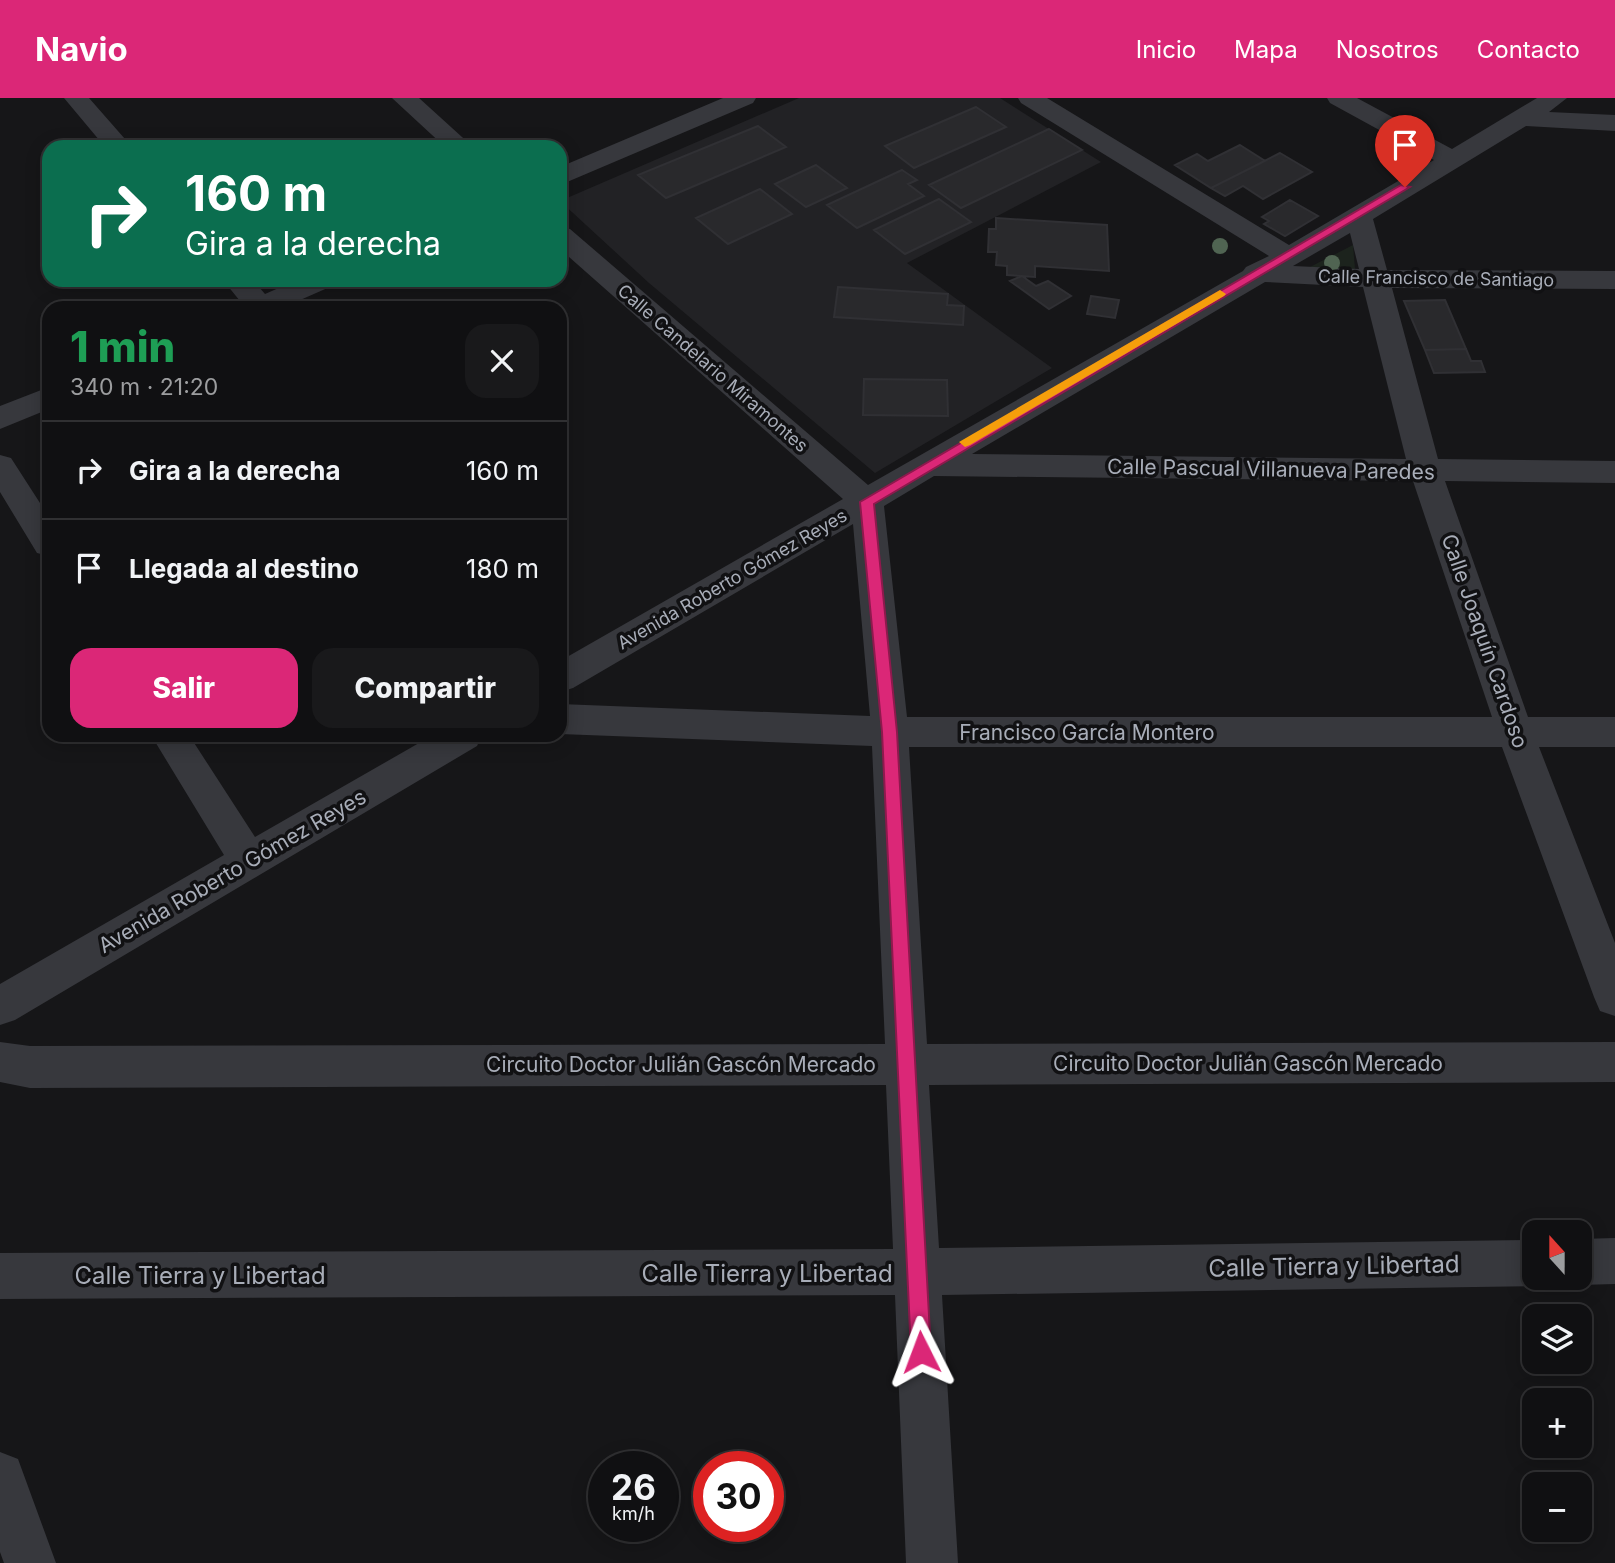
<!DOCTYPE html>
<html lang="es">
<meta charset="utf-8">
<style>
:root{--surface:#101012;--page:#19191b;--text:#f1f3f6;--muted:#9c9d9f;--line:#303032;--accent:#db2777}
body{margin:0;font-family:Inter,sans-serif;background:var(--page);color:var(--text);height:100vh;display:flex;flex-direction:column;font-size:26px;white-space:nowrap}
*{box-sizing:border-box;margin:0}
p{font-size:23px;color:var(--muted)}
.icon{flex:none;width:38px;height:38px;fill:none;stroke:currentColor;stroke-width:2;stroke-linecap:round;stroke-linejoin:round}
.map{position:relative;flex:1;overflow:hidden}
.details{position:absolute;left:42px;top:203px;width:525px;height:441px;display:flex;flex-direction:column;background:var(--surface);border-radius:21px;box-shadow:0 4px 18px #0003,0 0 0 2px var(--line)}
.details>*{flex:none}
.guide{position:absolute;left:42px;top:42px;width:525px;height:147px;border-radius:21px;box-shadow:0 4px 18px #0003,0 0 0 2px var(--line);background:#0b6e4f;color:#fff;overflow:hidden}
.needle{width:46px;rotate:339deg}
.tools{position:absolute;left:1522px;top:1122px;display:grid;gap:14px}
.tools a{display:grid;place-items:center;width:70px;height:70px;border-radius:14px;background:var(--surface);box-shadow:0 4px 18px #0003,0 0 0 2px var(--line);font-size:35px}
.speed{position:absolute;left:588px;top:1353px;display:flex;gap:14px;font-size:35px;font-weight:700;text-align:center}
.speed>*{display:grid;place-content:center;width:91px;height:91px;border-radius:50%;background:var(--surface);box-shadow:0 4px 18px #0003,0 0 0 2px var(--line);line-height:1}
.speed small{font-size:18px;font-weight:400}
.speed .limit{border:10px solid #d22;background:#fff;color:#111}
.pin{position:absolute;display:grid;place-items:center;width:60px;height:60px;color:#fff;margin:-72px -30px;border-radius:50% 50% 50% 0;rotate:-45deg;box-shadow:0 0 7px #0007}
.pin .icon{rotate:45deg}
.me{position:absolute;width:77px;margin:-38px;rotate:357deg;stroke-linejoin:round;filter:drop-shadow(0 0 5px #0008)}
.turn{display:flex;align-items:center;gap:24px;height:147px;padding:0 28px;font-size:32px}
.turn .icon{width:91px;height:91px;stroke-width:2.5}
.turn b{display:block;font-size:49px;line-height:60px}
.round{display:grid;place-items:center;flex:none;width:74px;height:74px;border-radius:21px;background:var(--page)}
.head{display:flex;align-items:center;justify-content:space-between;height:119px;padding:0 28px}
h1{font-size:42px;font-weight:800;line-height:52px;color:#1e9e55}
.action{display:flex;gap:14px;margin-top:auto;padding:14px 28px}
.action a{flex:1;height:80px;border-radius:21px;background:var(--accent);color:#fff;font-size:28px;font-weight:800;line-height:80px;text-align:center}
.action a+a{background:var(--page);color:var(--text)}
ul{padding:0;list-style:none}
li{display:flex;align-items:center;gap:21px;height:98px;padding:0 28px;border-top:2px solid var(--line)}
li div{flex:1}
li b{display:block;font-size:26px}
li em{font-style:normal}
header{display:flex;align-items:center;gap:42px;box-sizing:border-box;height:98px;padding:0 35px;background:var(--accent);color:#fff}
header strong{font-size:33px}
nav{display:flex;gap:38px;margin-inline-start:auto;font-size:24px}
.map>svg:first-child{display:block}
.built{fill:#222225}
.green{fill:#1c231d}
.building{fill:#29292c;stroke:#303034;stroke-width:2}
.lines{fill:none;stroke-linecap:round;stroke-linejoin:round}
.minor{fill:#37383d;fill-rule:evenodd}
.tree{fill:#506452}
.route{fill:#db2777;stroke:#8e194d;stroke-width:2}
.slow{fill:#f59e0b}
.labels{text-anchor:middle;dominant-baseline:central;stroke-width:7;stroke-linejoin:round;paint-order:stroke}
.far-street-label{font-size:18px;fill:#a8adb8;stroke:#111113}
.street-label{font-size:21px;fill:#a8adb8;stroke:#111113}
.near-street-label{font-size:24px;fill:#a8adb8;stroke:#111113}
</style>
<header>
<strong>Navio</strong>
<nav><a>Inicio</a><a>Mapa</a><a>Nosotros</a><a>Contacto</a></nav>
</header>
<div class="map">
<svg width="1615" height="1465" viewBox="0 0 1615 1465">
<rect width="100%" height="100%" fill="#161618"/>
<!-- built -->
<path class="built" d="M799,0H1000L1101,64L907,165L1052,270L875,375L649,185L560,103Z"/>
<!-- green -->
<path class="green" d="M1353,147L1355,171L1310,169Z"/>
<!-- building -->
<path class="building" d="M976,9L1006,29L914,70L885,48Z
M758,28L786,49L666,100L638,77Z
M1049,31L1082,52L961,110L929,87Z
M1240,47L1265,63L1211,90L1175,67L1197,56L1208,63Z
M1280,55L1312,74L1263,101L1243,88L1225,98L1211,90Z
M816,67L847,90L806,109L775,86Z
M902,72L917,82L908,86L924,98L857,130L827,107Z
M760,91L792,116L728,146L696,120Z
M939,101L971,124L905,156L874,132Z
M1290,102L1318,118L1285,138L1264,126L1269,123L1262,119Z
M996,120L1107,127L1109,173L1035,168V179L1007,177V168L996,167L997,154H988L989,131H996Z
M1022,178L1036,188L1048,183L1071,198L1049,211L1010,183Z
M838,189L948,196L947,207L964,208L963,227L834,219Z
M1091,198L1119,202L1115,220L1087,216Z
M1445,202L1466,251L1425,252L1404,203Z
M1466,251L1471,263H1481L1485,274L1434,275L1425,252Z
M864,281L947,282L948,318L863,317Z"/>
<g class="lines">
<!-- minor -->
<path class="minor" d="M64,0H89L132,49H105Z
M392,0H419L473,49H445Z
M723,0H756L753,5L560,87V69Z
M1018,0H1047L1289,147L1434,62L1330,5L1327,0H1357L1452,51L1537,0H1567L1549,14L1615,17V33L1526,28L1373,121L1387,172L1615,173V191L1392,190L1438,361L1615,363V385L1445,383L1528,619H1615V649H1539L1615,845V918L1600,913L1594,899L1502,649H909L927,946L1615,944V984L929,987L939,1150L1535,1142V1180H1552L1551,1181L1535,1188L942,1197L958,1465H906L895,1197L0,1201V1155L893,1151L886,987L30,990L0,984V944L30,948L885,946L872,648L560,636V606L870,618L853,426L573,590L560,594V563L843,401L560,151V129L570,131L868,387L1243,173L1246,169L1269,158L1021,5ZM1350,135L1359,171L1293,168ZM1265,184L1363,189L1406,361L972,356ZM934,378L1413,383L1492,619H907L884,408Z
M223,182H253L265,196L297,182H336L332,188L282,210H243L244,208Z
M49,289V311L0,331V308Z
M0,357L11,360L49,419V458L37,455L0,394Z
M151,637H189L255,739L433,637H482L477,648L15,922L0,927V886L224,757Z
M1615,1140V1186L1580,1187L1564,1180H1580V1141Z
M0,1354L18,1361L56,1465H4L0,1454Z"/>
</g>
<!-- trees -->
<g class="tree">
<circle cx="1220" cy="148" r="8"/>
<circle cx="1332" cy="165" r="8"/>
</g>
<!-- route -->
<path class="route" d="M1401,87L1410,89L874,406L897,634L931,1254L928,1261L921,1264L914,1261L911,1254L882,634L860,404Z"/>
<!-- slow -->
<path class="slow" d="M1220,192L1226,196L1224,198L970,347L965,349L959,344Z"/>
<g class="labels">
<!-- far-street labels -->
<g class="far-street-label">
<text transform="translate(1436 180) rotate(1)">Calle Francisco de Santiago</text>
<text transform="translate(713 270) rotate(41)">Calle Candelario Miramontes</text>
<text transform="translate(732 481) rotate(-30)">Avenida Roberto Gómez Reyes</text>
</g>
<!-- street labels -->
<g class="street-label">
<text transform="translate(1271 371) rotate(1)">Calle Pascual Villanueva Paredes</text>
<text transform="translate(1485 543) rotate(71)">Calle Joaquín Cardoso</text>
<text x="1087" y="634">Francisco García Montero</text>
<text transform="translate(232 773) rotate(-30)">Avenida Roberto Gómez Reyes</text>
<text x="1248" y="965">Circuito Doctor Julián Gascón Mercado</text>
<text x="681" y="966">Circuito Doctor Julián Gascón Mercado</text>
</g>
<!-- near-street labels -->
<g class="near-street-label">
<text transform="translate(1334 1168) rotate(-1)">Calle Tierra y Libertad</text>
<text x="767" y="1175">Calle Tierra y Libertad</text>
<text x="200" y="1177">Calle Tierra y Libertad</text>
</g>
</g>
</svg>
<div class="tools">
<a><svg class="needle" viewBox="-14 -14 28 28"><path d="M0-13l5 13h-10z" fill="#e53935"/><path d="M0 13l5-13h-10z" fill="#9c9d9f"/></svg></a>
<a><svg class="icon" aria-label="layers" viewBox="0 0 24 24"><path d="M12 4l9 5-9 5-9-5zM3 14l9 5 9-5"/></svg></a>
<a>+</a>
<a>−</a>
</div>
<div class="speed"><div>26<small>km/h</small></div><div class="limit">30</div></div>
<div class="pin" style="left:1405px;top:89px;background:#d93025"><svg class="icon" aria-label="arrive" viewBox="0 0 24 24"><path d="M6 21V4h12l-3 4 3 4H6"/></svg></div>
<svg class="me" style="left:921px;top:1254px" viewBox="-20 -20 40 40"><path d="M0-17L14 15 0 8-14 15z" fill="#db2777" stroke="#fff" stroke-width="4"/></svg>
<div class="guide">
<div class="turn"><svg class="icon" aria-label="right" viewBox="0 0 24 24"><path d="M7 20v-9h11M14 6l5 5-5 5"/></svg><div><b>160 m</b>Gira a la derecha</div></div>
</div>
<section class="details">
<div class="head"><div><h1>1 min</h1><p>340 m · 21:20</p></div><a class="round"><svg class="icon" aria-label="close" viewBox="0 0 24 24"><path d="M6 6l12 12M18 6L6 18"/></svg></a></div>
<ul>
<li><svg class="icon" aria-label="right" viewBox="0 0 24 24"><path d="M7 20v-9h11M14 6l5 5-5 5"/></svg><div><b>Gira a la derecha</b></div><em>160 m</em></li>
<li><svg class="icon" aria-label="arrive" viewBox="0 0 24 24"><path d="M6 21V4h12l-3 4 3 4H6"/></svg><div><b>Llegada al destino</b></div><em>180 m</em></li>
</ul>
<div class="action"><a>Salir</a><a>Compartir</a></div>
</section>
</div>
